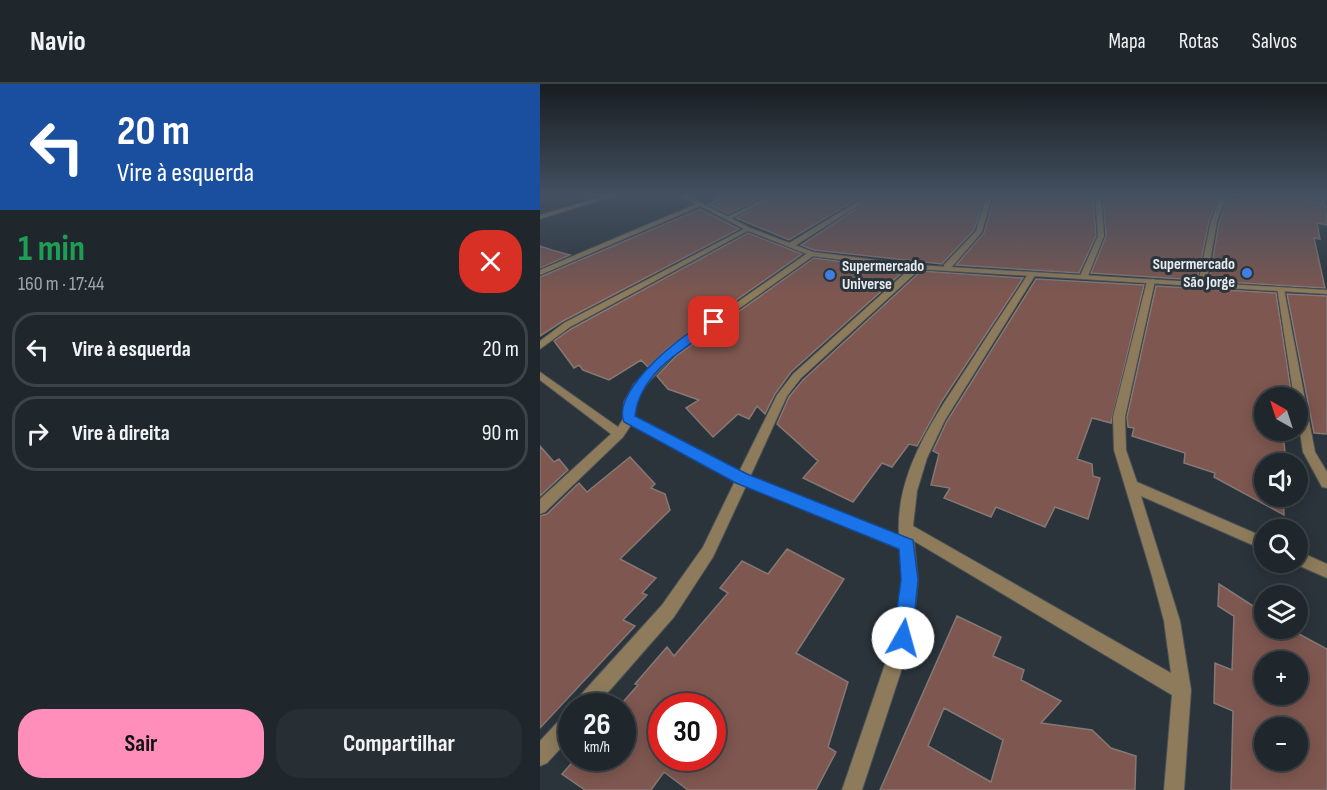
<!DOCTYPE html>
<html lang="pt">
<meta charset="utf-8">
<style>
:root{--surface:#20272c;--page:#282f34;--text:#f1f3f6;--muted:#a2a5a9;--line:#3d4448;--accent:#ff8ebb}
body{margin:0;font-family:"Sofia Sans Condensed",sans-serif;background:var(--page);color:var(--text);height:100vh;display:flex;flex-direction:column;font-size:22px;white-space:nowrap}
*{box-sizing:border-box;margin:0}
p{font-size:20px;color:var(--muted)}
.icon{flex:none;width:33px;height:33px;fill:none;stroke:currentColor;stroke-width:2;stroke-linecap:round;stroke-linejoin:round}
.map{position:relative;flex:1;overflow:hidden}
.panel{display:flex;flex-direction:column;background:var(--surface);width:540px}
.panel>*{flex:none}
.guide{background:#1a4fa0;color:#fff;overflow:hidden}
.needle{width:39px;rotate:321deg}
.fabs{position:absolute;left:714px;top:303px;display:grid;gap:12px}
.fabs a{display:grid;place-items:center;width:54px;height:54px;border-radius:50%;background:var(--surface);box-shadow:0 3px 15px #0003,0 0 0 2px var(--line);font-size:30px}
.speed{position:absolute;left:18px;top:609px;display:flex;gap:12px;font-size:30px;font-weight:700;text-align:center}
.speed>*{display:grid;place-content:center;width:78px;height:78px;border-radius:50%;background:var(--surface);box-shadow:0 3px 15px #0003,0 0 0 2px var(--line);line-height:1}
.speed small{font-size:15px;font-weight:400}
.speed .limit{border:9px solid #d22;background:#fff;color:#111}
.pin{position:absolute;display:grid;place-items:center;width:51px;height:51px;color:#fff;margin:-26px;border-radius:12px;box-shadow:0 3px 9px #0006}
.me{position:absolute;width:66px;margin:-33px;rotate:7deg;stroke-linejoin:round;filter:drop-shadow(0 0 4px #0008)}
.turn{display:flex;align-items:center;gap:21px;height:126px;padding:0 18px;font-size:27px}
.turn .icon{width:78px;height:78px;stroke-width:2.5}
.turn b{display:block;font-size:42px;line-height:51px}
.round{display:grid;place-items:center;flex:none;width:63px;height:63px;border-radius:24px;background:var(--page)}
.overview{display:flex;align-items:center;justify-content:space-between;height:102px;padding:0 18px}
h1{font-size:36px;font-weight:700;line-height:45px;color:#1e9e55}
.primary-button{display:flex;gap:12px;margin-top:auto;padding:12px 18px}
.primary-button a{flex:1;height:69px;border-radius:24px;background:var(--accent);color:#111;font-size:24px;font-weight:700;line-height:69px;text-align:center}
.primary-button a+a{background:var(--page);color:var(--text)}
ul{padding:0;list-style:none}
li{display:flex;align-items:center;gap:18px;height:75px;margin:0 12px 9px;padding:0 6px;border:3px solid var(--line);border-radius:24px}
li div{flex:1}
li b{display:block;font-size:22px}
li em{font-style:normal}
header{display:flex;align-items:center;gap:36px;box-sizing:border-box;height:84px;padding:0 30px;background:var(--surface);border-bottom:2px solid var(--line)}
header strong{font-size:28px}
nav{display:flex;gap:33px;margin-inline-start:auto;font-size:21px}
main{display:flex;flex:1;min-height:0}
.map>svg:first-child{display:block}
.building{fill:#7e5750;stroke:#857875;stroke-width:1.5;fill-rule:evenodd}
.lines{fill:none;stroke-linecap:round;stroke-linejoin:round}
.minor-casing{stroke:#495158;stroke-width:2}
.tertiary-casing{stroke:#495158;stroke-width:2}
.minor{fill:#8d7b5b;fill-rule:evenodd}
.tertiary{fill:#8d7b5b;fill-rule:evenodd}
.route{fill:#1a73e8;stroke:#114b97;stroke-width:1.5}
.shop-dot{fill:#3f7fe0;stroke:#2b343b;stroke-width:2}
.labels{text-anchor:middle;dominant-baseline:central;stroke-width:6;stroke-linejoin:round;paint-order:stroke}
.far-poi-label{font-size:16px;font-weight:bold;fill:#e6ecf0;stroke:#2b343b;text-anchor:end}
</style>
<header>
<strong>Navio</strong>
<nav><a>Mapa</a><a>Rotas</a><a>Salvos</a></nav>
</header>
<main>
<section class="panel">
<div class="guide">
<div class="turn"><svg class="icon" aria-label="left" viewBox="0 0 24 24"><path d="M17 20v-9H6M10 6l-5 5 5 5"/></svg><div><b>20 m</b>Vire à esquerda</div></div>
</div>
<div class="overview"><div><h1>1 min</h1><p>160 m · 17:44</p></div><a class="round" style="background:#d93025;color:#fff"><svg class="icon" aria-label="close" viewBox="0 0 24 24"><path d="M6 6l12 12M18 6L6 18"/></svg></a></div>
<ul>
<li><svg class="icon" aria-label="left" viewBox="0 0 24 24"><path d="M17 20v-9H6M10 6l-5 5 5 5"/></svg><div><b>Vire à esquerda</b></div><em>20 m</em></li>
<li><svg class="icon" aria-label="right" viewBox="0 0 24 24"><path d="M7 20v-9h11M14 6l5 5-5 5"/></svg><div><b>Vire à direita</b></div><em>90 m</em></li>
</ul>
<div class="primary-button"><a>Sair</a><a>Compartilhar</a></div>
</section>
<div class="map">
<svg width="787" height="706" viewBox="0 0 787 706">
<rect width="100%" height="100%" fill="#2b343b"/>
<!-- building -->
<path class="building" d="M189,111H227L188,130L168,120Z
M241,111H324L249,156L196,134Z
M337,111H446L434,146L402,180L274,166L261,161Z
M457,111H553L556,152L539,189L416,181L444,149L453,117Z
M563,111L678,113L669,137L657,196L551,189L566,152Z
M703,111H754L759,115L785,119L787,141L777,139L780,155L774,154L785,204L669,197L679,138L688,114L702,116Z
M160,125L199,145L23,237L0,252V193Z
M208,149L262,170L128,264L108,283L101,276L69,296L43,286L39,281L34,284L14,257L31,245Z
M0,162L12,166L30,171L0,184Z
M274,174L365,186L251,288L235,310L225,330L217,322L209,335L198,330L173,353L146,324L159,316L128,305L117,292L136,272Z
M381,187L483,194L402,317L377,362L369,360L352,383L342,379L313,418L263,394L278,377L237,340L249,313L263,296Z
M496,195L604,201L571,339L552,334L537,375L552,380L553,392L560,394L548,435L515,423L505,443L456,423L451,433L404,414L410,404L391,401L399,370L393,367L407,337Z
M616,202L736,209L752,314H724V346H757L758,348L743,347L746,380H724V412H743L744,431L674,393L675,389L644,379L645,369L592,352L594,344L588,343L587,333Z
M747,210L787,212V350L774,349Z
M0,362L14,378L19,375L28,386L0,412Z
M90,373L115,400L111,404L125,410L130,426L80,475L116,494L102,509L107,511L83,536L95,542L0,644V432L7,430L39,399L47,408Z
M247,465L304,495L256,569L308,598L288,663L296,668L276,706H148L124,688L111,706H45L22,690L36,674H82V619L98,601L95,600L127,563L134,572L188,509L180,504L202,477L228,490ZM122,622H172V674H122Z
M679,500L724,529V544H748L787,565V706H691L693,627L674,619L675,579L692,586L694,532L678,522ZM724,578H758V610H724ZM724,644H758V676H724Z
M417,532L461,553L453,572L484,586L481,596L521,617L501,639L552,646L571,664L596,672L595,706H340ZM404,624L463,656L451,698L388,662Z"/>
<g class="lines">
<defs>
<path id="minor" d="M67,111H76L0,135V131Z
M232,111H239L190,135L185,134Z
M328,111H335L253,163L246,161Z
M449,111H455L451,116L442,148L410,185H404V181L436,147L445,116Z
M555,111H561L564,152L548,192L544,194L540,192L558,152Z
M681,111H687L677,137L666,200L662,202L658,200L671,137Z
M756,111L787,113V117L759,113Z
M161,118L163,121L0,191V186Z
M206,144L211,145L30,243L0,265V257L24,239Z
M269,168L276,170L135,270L103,304L96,318L95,333L199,388L237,311L253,290L374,181H380V185L261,294L247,312L210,393L359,451C355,387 397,330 430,279C449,249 469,220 488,190L495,188L496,190L405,336L387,374L377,407L373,442L631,589L624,537L612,492L574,366L573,333L607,197L614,195L615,197L585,333L586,366L597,398L724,453V466L601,412L640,537L651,606L644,706H624L632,611L374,457L378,496L372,554L322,706H302L354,554L362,496L360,465L206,402L173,473L134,533L56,622H35L37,615L122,521L163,463L195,397L91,341L83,353L5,428L0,430V415L71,350L0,296V288L78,343L83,335L84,318L94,300L129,266Z
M737,203L744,205L775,368L787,388V404L782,403L763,368L758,336V314H754Z
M758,467L787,480V494L753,479L758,478Z
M32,628V652L7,679L0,682V657L25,630Z"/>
<path id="tertiary" d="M139,111H146L210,144L273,168L377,181L787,206V210L377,185L272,172L206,146Z"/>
</defs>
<!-- minor casing -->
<use href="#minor" class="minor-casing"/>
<!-- tertiary casing -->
<use href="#tertiary" class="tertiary-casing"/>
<!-- minor -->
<use href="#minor" class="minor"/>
<!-- tertiary -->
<use href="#tertiary" class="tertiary"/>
</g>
<!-- sky -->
<linearGradient id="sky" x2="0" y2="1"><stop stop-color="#181d20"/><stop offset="0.53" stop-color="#445060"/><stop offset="1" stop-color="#445060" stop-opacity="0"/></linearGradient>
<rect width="787" height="210" fill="url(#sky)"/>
<!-- route -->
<path class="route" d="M174,235L178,236V241C145,264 100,288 95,332L207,390L373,456L378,496L372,554L370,561L363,564L356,561L353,554L361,496L359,465L196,399L84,338C70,306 148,244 174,235Z"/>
<!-- markers -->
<g class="shop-dot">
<circle cx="707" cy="189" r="6"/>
<circle cx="290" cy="191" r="6"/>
</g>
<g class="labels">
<!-- far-poi labels -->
<g class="far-poi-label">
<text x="695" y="180">Supermercado<tspan x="695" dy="18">São Jorge</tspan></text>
<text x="302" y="182" text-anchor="start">Supermercado<tspan x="302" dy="18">Universe</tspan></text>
</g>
</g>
</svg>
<div class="fabs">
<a><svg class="needle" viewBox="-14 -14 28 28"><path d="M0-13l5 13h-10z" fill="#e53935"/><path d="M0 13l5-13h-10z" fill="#a2a5a9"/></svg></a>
<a><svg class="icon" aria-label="sound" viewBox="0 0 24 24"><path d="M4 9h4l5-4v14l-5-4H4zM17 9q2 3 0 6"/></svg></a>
<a><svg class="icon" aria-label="search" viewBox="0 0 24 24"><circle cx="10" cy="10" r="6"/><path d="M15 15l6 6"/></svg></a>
<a><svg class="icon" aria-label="layers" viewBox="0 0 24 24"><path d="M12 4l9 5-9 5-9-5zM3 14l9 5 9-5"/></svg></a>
<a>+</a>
<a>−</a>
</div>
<div class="speed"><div>26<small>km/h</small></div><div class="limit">30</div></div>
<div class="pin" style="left:174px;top:238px;background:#d93025"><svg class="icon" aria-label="arrive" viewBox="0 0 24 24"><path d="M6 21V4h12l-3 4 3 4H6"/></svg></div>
<svg class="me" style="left:363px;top:554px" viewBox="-20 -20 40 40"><circle r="19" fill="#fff"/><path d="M0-13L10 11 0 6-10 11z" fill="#1a73e8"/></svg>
</div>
</main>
